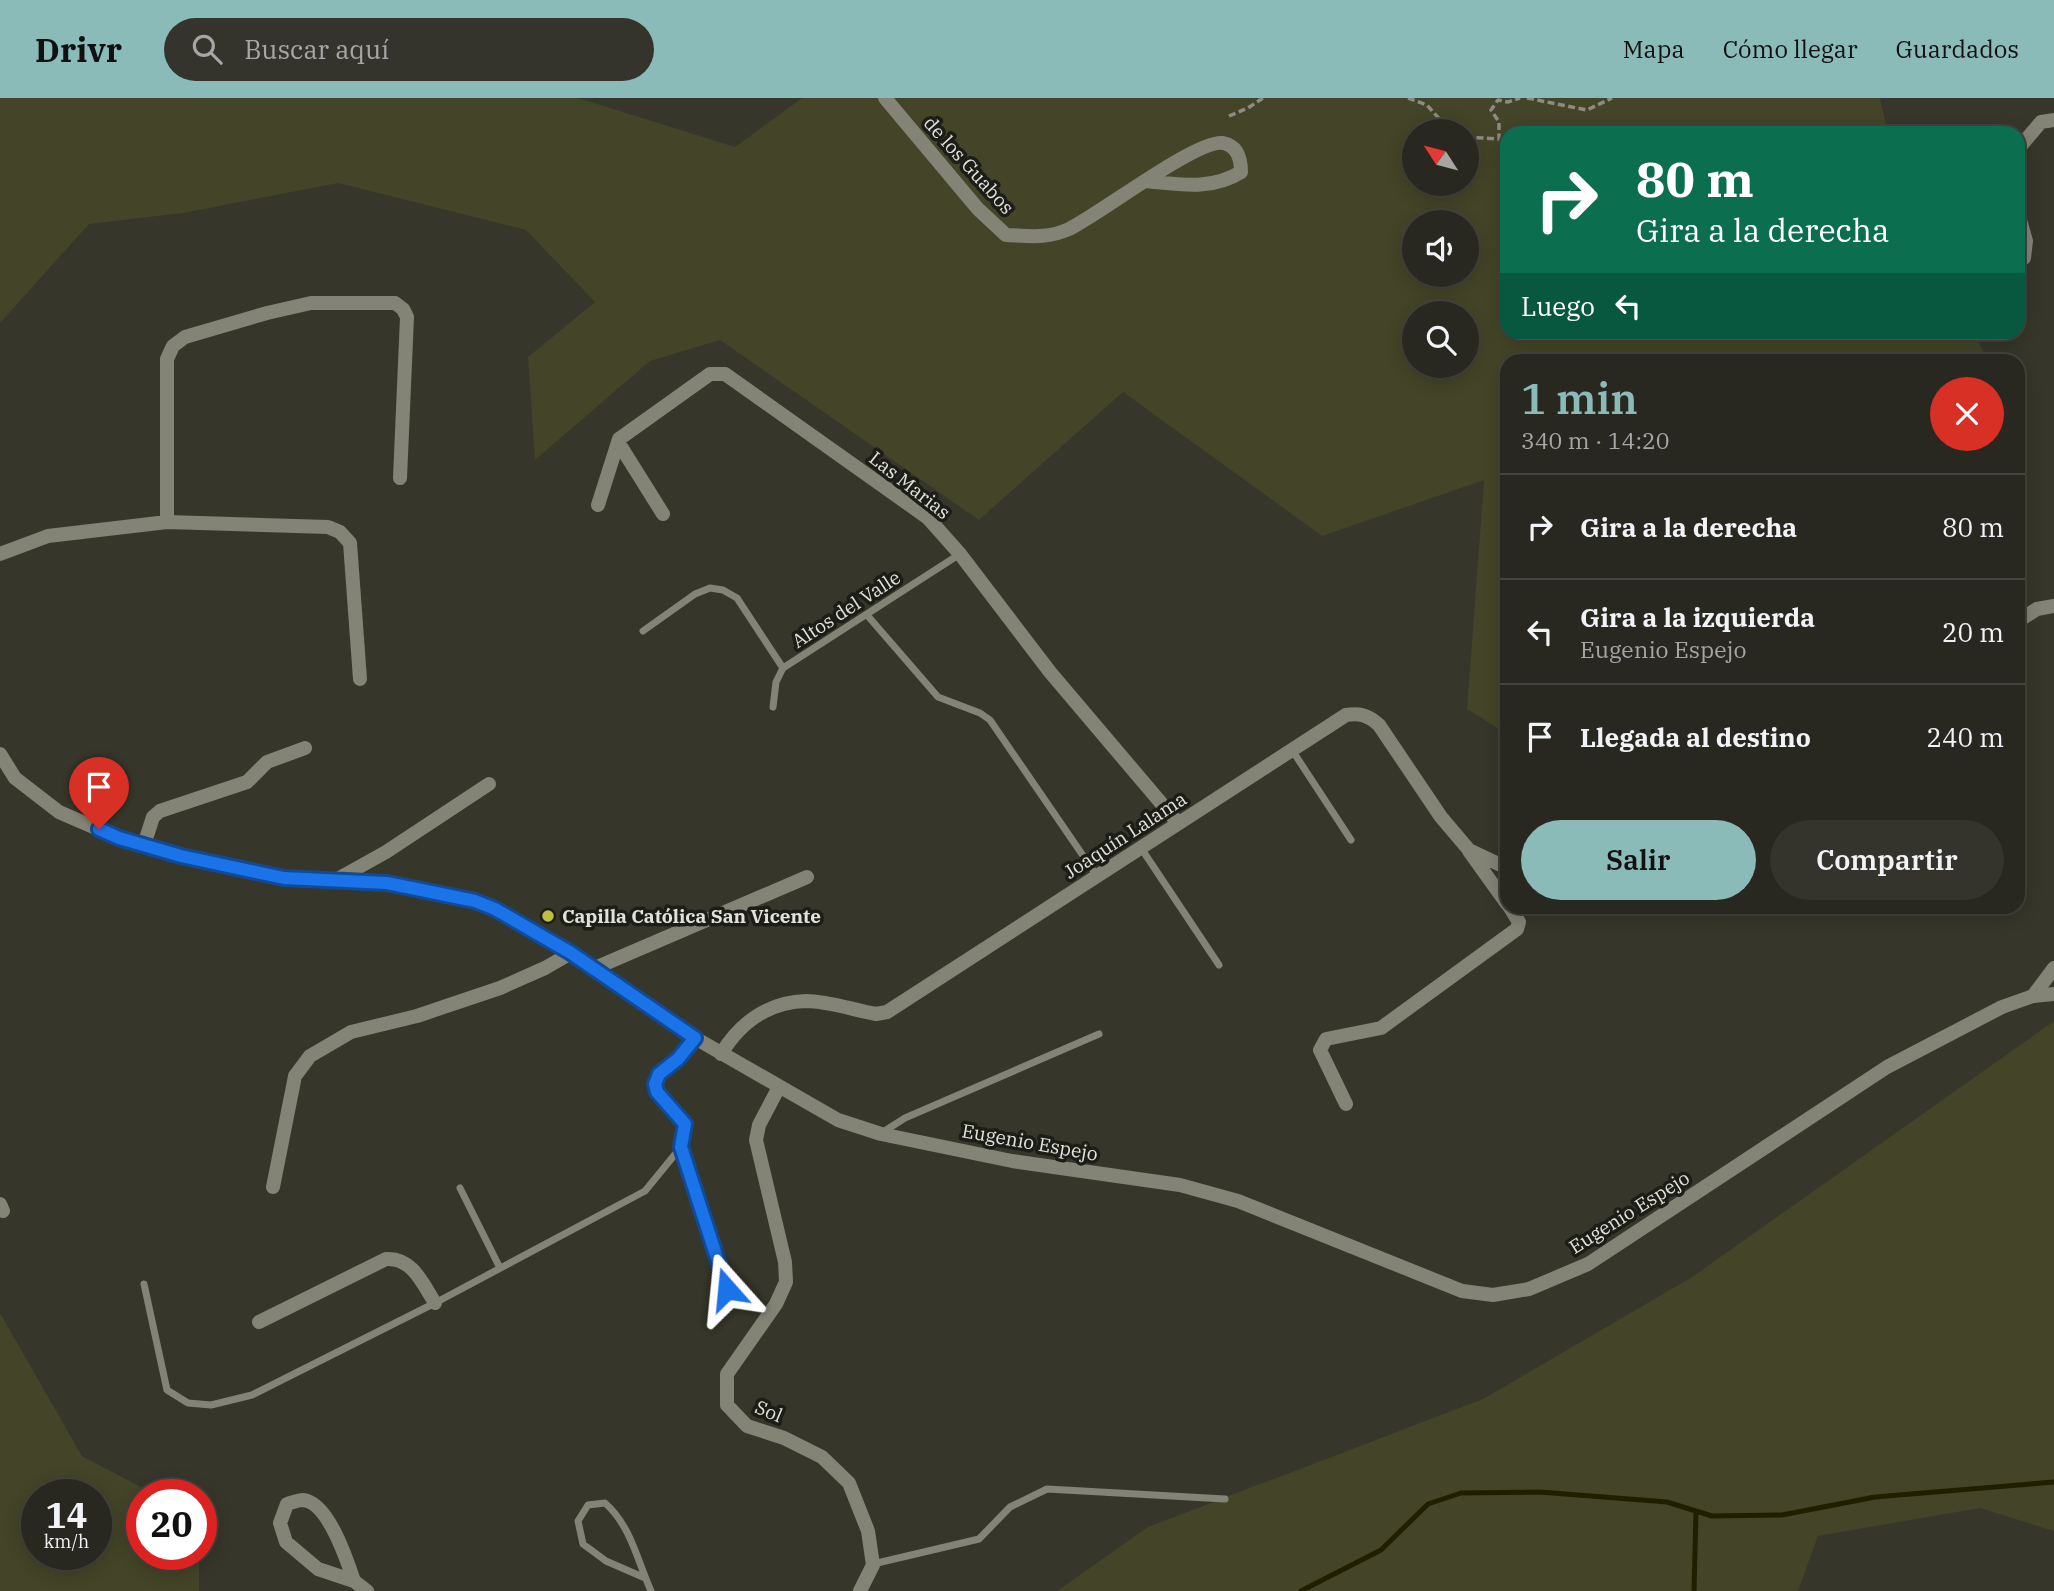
<!DOCTYPE html>
<html lang="es">
<meta charset="utf-8">
<style>
:root{--surface:#282820;--page:#34342d;--text:#f1f3f6;--muted:#a5a6a5;--line:#44443e;--accent:#8bbbb9}
body{margin:0;font-family:"IBM Plex Serif",serif;background:var(--page);color:var(--text);height:100vh;display:flex;flex-direction:column;font-size:26px;white-space:nowrap}
*{box-sizing:border-box;margin:0}
p{font-size:23px;color:var(--muted)}
.icon{flex:none;width:38px;height:38px;fill:none;stroke:currentColor;stroke-width:2;stroke-linecap:round;stroke-linejoin:round}
.map{position:relative;flex:1;overflow:hidden}
.sheet{position:absolute;left:1500px;top:256px;width:525px;height:560px;display:flex;flex-direction:column;background:var(--surface);border-radius:21px;box-shadow:0 4px 18px #0003,0 0 0 2px var(--line)}
.sheet>*{flex:none}
.hud{position:absolute;left:1500px;top:28px;width:525px;height:214px;border-radius:21px;box-shadow:0 4px 18px #0003,0 0 0 2px var(--line);background:#0b6e4f;color:#fff;overflow:hidden}
.needle{width:46px;rotate:306deg}
.controls{position:absolute;left:1402px;top:21px;display:grid;gap:14px}
.controls a{display:grid;place-items:center;width:77px;height:77px;border-radius:50%;background:var(--surface);box-shadow:0 4px 18px #0003,0 0 0 2px var(--line);font-size:35px}
.speed{position:absolute;left:21px;top:1381px;display:flex;gap:14px;font-size:35px;font-weight:700;text-align:center}
.speed>*{display:grid;place-content:center;width:91px;height:91px;border-radius:50%;background:var(--surface);box-shadow:0 4px 18px #0003,0 0 0 2px var(--line);line-height:1}
.speed small{font-size:18px;font-weight:400}
.speed .limit{border:10px solid #d22;background:#fff;color:#111}
.pin{position:absolute;display:grid;place-items:center;width:60px;height:60px;color:#fff;margin:-72px -30px;border-radius:50% 50% 50% 0;rotate:-45deg;box-shadow:0 0 7px #0007}
.pin .icon{rotate:45deg}
.me{position:absolute;width:77px;margin:-38px;rotate:342deg;stroke-linejoin:round;filter:drop-shadow(0 0 5px #0008)}
.turn{display:flex;align-items:center;gap:24px;height:147px;padding:0 21px;font-size:32px}
.turn .icon{width:91px;height:91px;stroke-width:2.5}
.turn b{display:block;font-size:49px;line-height:60px}
.then{display:flex;align-items:center;height:66px;padding:0 21px;background:#0003;gap:14px;font-size:26px}
.round{display:grid;place-items:center;flex:none;width:74px;height:74px;border-radius:37px;background:var(--page)}
.headline{display:flex;align-items:center;justify-content:space-between;height:119px;padding:0 21px}
h1{font-size:42px;font-weight:600;line-height:52px;color:var(--accent)}
.primary-button{display:flex;gap:14px;margin-top:auto;padding:14px 21px}
.primary-button a{flex:1;height:80px;border-radius:42px;background:var(--accent);color:#111;font-size:28px;font-weight:600;line-height:80px;text-align:center}
.primary-button a+a{background:var(--page);color:var(--text)}
ul{padding:0;list-style:none}
li{display:flex;align-items:center;gap:21px;height:105px;padding:0 21px;border-top:2px solid var(--line)}
li div{flex:1}
li b{display:block;font-size:26px}
li em{font-style:normal}
header{display:flex;align-items:center;gap:42px;box-sizing:border-box;height:98px;padding:0 35px;background:var(--accent);color:#111}
header strong{font-size:33px}
nav{display:flex;gap:38px;margin-inline-start:auto;font-size:24px}
.search{width:490px;height:63px;background:var(--page);display:flex;align-items:center;gap:18px;box-sizing:border-box;padding:0 24px;border-radius:38px;color:var(--muted);font-size:26px}
.map>svg:first-child{display:block}
.green{fill:#444428;fill-rule:evenodd}
.lines{fill:none;stroke-linecap:round;stroke-linejoin:round}
.stream{stroke:#202000;stroke-width:5}
.path{stroke:#8c8c83;stroke-width:3.5;stroke-dasharray:7 3.5;stroke-linecap:butt}
.service{stroke:#838476;stroke-width:7}
.minor{stroke:#838476;stroke-width:14}
.tertiary{stroke:#838476;stroke-width:14}
.route-casing{stroke:#114b97;stroke-width:18}
.route{stroke:#1a73e8;stroke-width:12}
.poi-dot{fill:#bebf42;stroke:#1d1d18;stroke-width:2.5}
.labels{text-anchor:middle;dominant-baseline:central;stroke-width:7;stroke-linejoin:round;paint-order:stroke}
.street-label{font-size:19px;fill:#e2e2db;stroke:#1d1d18}
.poi-label{font-size:19px;font-weight:bold;fill:#e2e2db;stroke:#1d1d18;text-anchor:start}
</style>
<header>
<strong>Drivr</strong>
<div class="search"><svg class="icon" aria-label="search" viewBox="0 0 24 24"><circle cx="10" cy="10" r="6"/><path d="M15 15l6 6"/></svg>Buscar aquí</div>
<nav><a>Mapa</a><a>Cómo llegar</a><a>Guardados</a></nav>
</header>
<div class="map">
<svg width="2054" height="1493" viewBox="0 0 2054 1493">
<rect width="100%" height="100%" fill="#36362a"/>
<!-- green -->
<path class="green" d="M0,0H578L735,49L802,0H1880L1888,35H1507V234L1975,235L1987,262H1507V636L1467,611L1484,382L1322,438L1123,294L979,422L720,242L650,263L535,362L528,259L595,204L526,132L338,85L183,115L89,126L0,225ZM1414,33H1466V86H1414ZM1414,124H1466V177H1414ZM1414,215H1466V268H1414Z
M2054,923V1433L1980,1410L1818,1438L1798,1493H1057L1148,1429L1483,1301L1692,1179Z
M0,1215L82,1358L154,1396H142V1456H199V1493H0ZM37,1396H96V1456H37Z"/>
<g class="lines">
<!-- stream -->
<path class="stream" d="M1301,1493L1381,1452L1428,1406L1461,1395L1540,1394L1667,1404L1712,1418L1782,1417L1875,1399L2054,1384
M1694,1493L1696,1413"/>
<!-- path -->
<path class="path" d="M1408,0L1427,7L1450,33
M1527,0L1587,12L1612,0
M1229,18L1248,10L1263,0
M1466,39L1499,41V24L1491,12L1498,2L1508,4L1520,0"/>
<!-- service -->
<path class="service" d="M867,517L938,599L980,615L990,622L1097,778
M643,533L695,496L710,490L723,492L737,500L783,570
M773,609L776,584L783,570L960,456
M1292,652L1351,742
M1141,750L1219,867
M883,1034L905,1020L1099,936
M681,1049L727,1191
M460,1090L500,1170
M144,1186L167,1292L188,1305L211,1307L252,1297L435,1205L645,1093L681,1049L685,1026L657,994L655,986L659,977L678,961L695,940
M873,1466L979,1441L1010,1409L1047,1391L1225,1401
M645,1480L606,1463L583,1446L578,1423L588,1407L605,1405C631,1428 637,1462 651,1493"/>
<!-- minor -->
<path class="minor" d="M885,0L978,111L1006,137C1030,138 1047,141 1069,131C1100,116 1197,41 1223,45C1238,48 1241,62 1241,74C1211,93 1178,86 1145,83
M2018,51L2041,24L2054,22
M2018,115L2026,143L2024,160L2018,164
M598,407L618,344
M663,416L618,344L619,341L710,276H725L928,420L960,456L1050,574L1178,725
M167,424V261L173,248L185,239L267,215L311,205H395L403,211L407,219L400,380
M0,456L48,438L167,424L328,429L340,434L350,445L360,581
M2018,523L2037,511L2054,508
M144,747L153,719L160,713L247,684L267,664L305,650
M1469,753L1507,806
M334,783L386,754L489,686
M595,870L807,779
M2033,898L2054,870
M721,956C740,925 768,904 806,903C828,903 854,912 876,916L887,914L1346,617C1360,615 1368,617 1379,627L1441,719L1469,752L1507,770
M779,989L759,1027L756,1042L785,1164L786,1184L776,1206L727,1276V1307L747,1328L784,1340L822,1359L849,1385L868,1433L873,1467L860,1493
M1346,1006L1320,952L1326,941L1381,930L1517,831L1519,824L1509,808
M273,1089L295,978L310,958L351,934L417,918L500,890L545,870L571,855
M0,1106L3,1113
M259,1224L386,1161C412,1159 423,1186 435,1205
M354,1483C347,1462 328,1404 303,1402C298,1402 291,1405 287,1406L280,1425L286,1444L318,1471L354,1483L367,1493"/>
<!-- tertiary -->
<path class="tertiary" d="M0,656L15,680L59,714L119,740L181,758L284,780L387,785L475,803L495,812L595,870L695,940L838,1022L881,1036L1012,1063L1180,1087L1238,1103L1462,1193L1493,1197L1529,1191L1588,1166L1887,969L2002,909L2033,898L2054,896"/>
</g>
<g class="lines">
<defs>
<path id="route" d="M99,731L119,740L181,758L284,780L387,785L475,803L495,811L571,855L695,940L678,961L659,976L655,986L657,994L685,1026L681,1049L727,1191"/>
</defs>
<!-- route casing -->
<use href="#route" class="route-casing"/>
<!-- route -->
<use href="#route" class="route"/>
</g>
<!-- markers -->
<circle class="poi-dot" cx="548" cy="818" r="7"/>
<g class="labels">
<!-- street labels -->
<g class="street-label">
<text transform="translate(969 67) rotate(48)">de los Guabos</text>
<text transform="translate(910 387) rotate(38)">Las Marias</text>
<text transform="translate(846 511) rotate(-33)">Altos del Valle</text>
<text transform="translate(1125 737) rotate(-33)">Joaquín Lalama</text>
<text transform="translate(1030 1044) rotate(10)">Eugenio Espejo</text>
<text transform="translate(1629 1114) rotate(-32)">Eugenio Espejo</text>
<text transform="translate(769 1313) rotate(23)">Sol</text>
</g>
<!-- poi labels -->
<g class="poi-label">
<text x="562" y="818">Capilla Católica San Vicente</text>
</g>
</g>
</svg>
<div class="controls">
<a><svg class="needle" viewBox="-14 -14 28 28"><path d="M0-13l5 13h-10z" fill="#e53935"/><path d="M0 13l5-13h-10z" fill="#a5a6a5"/></svg></a>
<a><svg class="icon" aria-label="sound" viewBox="0 0 24 24"><path d="M4 9h4l5-4v14l-5-4H4zM17 9q2 3 0 6"/></svg></a>
<a><svg class="icon" aria-label="search" viewBox="0 0 24 24"><circle cx="10" cy="10" r="6"/><path d="M15 15l6 6"/></svg></a>
</div>
<div class="speed"><div>14<small>km/h</small></div><div class="limit">20</div></div>
<div class="pin" style="left:99px;top:731px;background:#d93025"><svg class="icon" aria-label="arrive" viewBox="0 0 24 24"><path d="M6 21V4h12l-3 4 3 4H6"/></svg></div>
<svg class="me" style="left:727px;top:1191px" viewBox="-20 -20 40 40"><path d="M0-17L14 15 0 8-14 15z" fill="#1a73e8" stroke="#fff" stroke-width="4"/></svg>
<div class="hud">
<div class="turn"><svg class="icon" aria-label="right" viewBox="0 0 24 24"><path d="M7 20v-9h11M14 6l5 5-5 5"/></svg><div><b>80 m</b>Gira a la derecha</div></div>
<div class="then">Luego<svg class="icon" aria-label="left" viewBox="0 0 24 24"><path d="M17 20v-9H6M10 6l-5 5 5 5"/></svg></div>
</div>
<section class="sheet">
<div class="headline"><div><h1>1 min</h1><p>340 m · 14:20</p></div><a class="round" style="background:#d93025;color:#fff"><svg class="icon" aria-label="close" viewBox="0 0 24 24"><path d="M6 6l12 12M18 6L6 18"/></svg></a></div>
<ul>
<li><svg class="icon" aria-label="right" viewBox="0 0 24 24"><path d="M7 20v-9h11M14 6l5 5-5 5"/></svg><div><b>Gira a la derecha</b></div><em>80 m</em></li>
<li><svg class="icon" aria-label="left" viewBox="0 0 24 24"><path d="M17 20v-9H6M10 6l-5 5 5 5"/></svg><div><b>Gira a la izquierda</b><p>Eugenio Espejo</p></div><em>20 m</em></li>
<li><svg class="icon" aria-label="arrive" viewBox="0 0 24 24"><path d="M6 21V4h12l-3 4 3 4H6"/></svg><div><b>Llegada al destino</b></div><em>240 m</em></li>
</ul>
<div class="primary-button"><a>Salir</a><a>Compartir</a></div>
</section>
</div>
